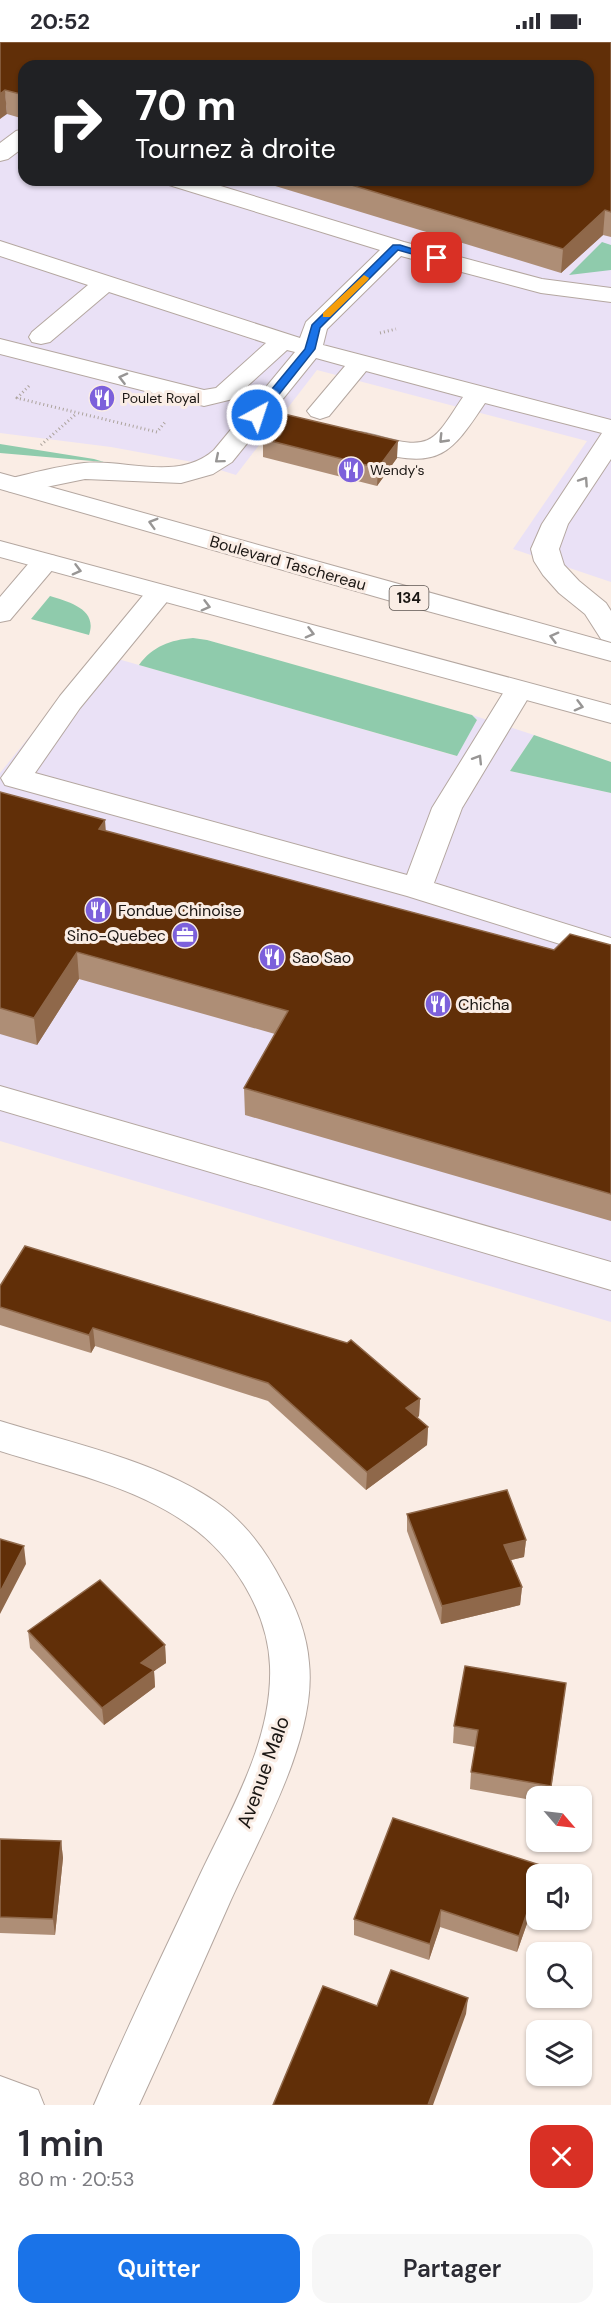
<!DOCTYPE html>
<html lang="fr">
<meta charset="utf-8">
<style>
:root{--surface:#fff;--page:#f7f7f7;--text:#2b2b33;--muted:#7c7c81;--accent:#1a73e8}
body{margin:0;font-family:"DM Sans",sans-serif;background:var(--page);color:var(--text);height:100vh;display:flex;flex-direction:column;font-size:22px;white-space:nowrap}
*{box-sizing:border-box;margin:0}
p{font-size:20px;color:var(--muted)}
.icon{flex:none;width:33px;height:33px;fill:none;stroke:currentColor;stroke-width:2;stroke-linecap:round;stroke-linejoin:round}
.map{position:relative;height:2063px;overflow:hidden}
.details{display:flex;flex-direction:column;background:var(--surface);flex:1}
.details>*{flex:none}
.hud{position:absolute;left:18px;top:18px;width:576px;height:126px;border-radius:18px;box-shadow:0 2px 4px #0004;background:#202124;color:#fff;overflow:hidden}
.needle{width:39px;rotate:118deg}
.tools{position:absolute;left:526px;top:1744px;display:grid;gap:12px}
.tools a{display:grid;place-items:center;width:66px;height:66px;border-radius:12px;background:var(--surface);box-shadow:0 2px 4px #0004;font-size:30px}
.pin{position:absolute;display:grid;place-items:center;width:51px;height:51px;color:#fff;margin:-26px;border-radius:12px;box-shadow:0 3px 9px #0006}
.me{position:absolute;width:66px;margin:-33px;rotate:40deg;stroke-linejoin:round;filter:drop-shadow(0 0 4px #0008)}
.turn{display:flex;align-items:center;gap:21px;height:126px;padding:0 18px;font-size:27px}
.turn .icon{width:78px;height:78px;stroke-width:2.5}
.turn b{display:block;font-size:42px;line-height:51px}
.round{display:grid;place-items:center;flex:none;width:63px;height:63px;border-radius:18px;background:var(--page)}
.overview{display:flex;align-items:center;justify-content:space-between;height:102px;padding:0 18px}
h1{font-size:36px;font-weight:600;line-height:45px}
.action{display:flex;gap:12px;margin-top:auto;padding:12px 18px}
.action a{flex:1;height:69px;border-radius:18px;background:var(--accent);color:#fff;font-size:24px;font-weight:600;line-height:69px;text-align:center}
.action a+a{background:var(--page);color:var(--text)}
.status{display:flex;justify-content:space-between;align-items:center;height:42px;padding:0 30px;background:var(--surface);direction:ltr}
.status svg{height:16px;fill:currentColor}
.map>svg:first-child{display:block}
.commercial{fill:#eae1f6;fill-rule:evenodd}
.green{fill:#8fcbac}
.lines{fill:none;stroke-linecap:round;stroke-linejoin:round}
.minor-casing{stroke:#b4a7a0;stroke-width:2}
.major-casing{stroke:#b4a7a0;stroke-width:2}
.path{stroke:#aca39c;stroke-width:3;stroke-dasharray:1 3;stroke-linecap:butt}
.minor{fill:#fff;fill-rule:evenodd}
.major{fill:#fff;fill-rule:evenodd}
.wall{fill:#ae8e76}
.shaded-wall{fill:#8f684a}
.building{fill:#612f08;stroke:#8f684a;stroke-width:1.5}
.oneway{stroke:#989695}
.route{fill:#1a73e8;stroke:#114b97;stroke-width:1.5}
.slow{fill:#f59e0b}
.labels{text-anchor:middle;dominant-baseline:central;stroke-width:6;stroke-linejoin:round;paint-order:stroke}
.far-poi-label{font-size:14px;fill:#1a1613;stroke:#faede5;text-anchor:start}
.shield{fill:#faede5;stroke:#5d5652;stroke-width:1.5}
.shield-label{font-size:15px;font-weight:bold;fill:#1a1613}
.street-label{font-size:16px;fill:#1a1613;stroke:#faede5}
.poi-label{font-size:16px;fill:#1a1613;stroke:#faede5;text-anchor:start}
.near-street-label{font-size:20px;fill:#1a1613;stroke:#faede5}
</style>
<div class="status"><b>20:52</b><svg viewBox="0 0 49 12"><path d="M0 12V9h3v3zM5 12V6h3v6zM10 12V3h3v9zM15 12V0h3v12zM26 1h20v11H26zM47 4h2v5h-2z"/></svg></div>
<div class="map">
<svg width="611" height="2063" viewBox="0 0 611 2063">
<rect width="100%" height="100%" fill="#faede5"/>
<!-- commercial -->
<path class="commercial" d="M0,0H611V540L513,507L587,399L317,328L236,433L198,421L111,405L0,391ZM24,24H588V138H24Z
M97,611L456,714L477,678L472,673L534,693L510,729L611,751V1280L0,1099V731Z"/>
<!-- green -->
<path class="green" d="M602,200L611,203V228L569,233Z
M0,402L94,417L104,420L0,411Z
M50,554C69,560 98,567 89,593L31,577Z
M193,596L207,598L472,673L477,678L457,714L139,623C153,604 170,598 193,596Z
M534,693L611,720V751L510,729Z"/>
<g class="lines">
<defs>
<path id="minor" d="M24,87V105L8,117L0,119V101L16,89Z
M165,138H201L404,200L542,237L611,246V260L541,251L401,214L327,287L323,303L611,378V417L568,482L559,507L564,523L579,539L606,561L611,569V600L601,597L585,572L559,551L543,533L534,519L531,507L542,482L602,391L485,361C451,412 440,427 375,410C364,407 349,405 342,396L346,391C357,388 366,391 378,394C433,410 434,398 463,355L366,329L329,374L320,377L311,374L307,369L345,324L316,316L232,420L213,432L181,441L85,437L17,451L8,449L4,443L8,437C32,431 59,424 84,421C127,417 178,440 214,408L295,310L287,308L233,357L204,364L0,312V297L204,348L216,346L266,301L109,250L50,300L41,302L32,300L29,295L32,290L88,243L0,214V199L300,296L306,280L380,208L169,143Z
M45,512L55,514L59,520L10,578L0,580V555L35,514Z
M160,543L170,545L174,551L80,666L35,731L407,833L432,766L505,648L509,642L519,639L529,642L533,648L462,766L434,841L611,896V918L407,854L5,743L1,736L60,654L150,545Z
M0,1044L611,1220V1248L0,1068Z
M0,1379C70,1401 155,1418 216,1460C245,1480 266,1509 282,1540C296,1565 307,1592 309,1621C317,1696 260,1793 230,1860C200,1928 170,1996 139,2063H94C126,1987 163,1912 198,1837C229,1771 273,1699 270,1624C268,1569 233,1514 189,1483C135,1444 63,1429 0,1409Z
M0,2034L38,2048L44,2063H0Z"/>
<path id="major" d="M0,431L611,601V619L398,561L0,447Z
M0,499L611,663V681L0,515Z"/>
</defs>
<!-- minor casing -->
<use href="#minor" class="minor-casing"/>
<!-- major casing -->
<use href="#major" class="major-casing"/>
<!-- path -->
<path class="path" d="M380,291L396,287
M29,344L17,356L157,390L166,379
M41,403L76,372"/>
<!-- minor -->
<use href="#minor" class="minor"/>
<!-- major -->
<use href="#major" class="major"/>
</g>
<!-- wall -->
<path class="wall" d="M0,0H611V195L603,193L561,231L272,143L245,138H588L24,24V77L7,72Z
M263,397L397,416L377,444L263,415Z
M0,750L106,789L554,908L611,903V1179L245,1073L244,1046L275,992L79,937L37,1003L0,992Z
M0,1244L420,1357L419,1374L417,1376L428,1385L427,1403L366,1448L268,1359L95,1304L91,1311L0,1283Z
M407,1472L526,1498L524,1515L511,1518L522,1545L520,1563L441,1582L407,1489Z
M28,1589L165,1603L166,1621L154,1629L155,1645L104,1683L30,1606Z
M564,1658L550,1755H537V1759L470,1747L471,1730L475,1705L453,1701L454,1684Z
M0,1797L61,1799L63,1816L55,1893L0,1891Z
M543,1824L542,1833H537V1853L517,1910L440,1885L429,1918L354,1893V1877Z"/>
<!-- shaded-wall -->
<path class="shaded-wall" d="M5,48L7,72L0,77V52Z
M605,168L603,193L561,231L563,207Z
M398,399L397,416L377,444L378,426Z
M105,778L107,804L99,787Z
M77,910L79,937L37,1003L34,976Z
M93,1286L95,1304L91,1311L89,1293Z
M420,1357L419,1374L406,1384V1366Z
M428,1385L427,1403L366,1448L367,1430Z
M526,1498L524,1515L503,1520L504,1503Z
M24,1504L26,1522L0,1572V1550Z
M522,1545L520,1563L441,1582L442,1564Z
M165,1603L166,1621L154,1629L155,1645L104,1683L102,1666L141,1621Z
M61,1799L63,1816L55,1893L53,1877Z
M537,1842V1853L517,1910L519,1894Z
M441,1868L440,1885L429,1918L430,1902Z
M468,1956L466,1972L433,2063H428Z"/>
<!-- building -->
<path class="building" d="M0,0H611V170L605,168L563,207L335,138H588V24H24V53L5,48L0,52Z
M284,372L398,399L378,426L263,397Z
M0,750L105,778L99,787L554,908L570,892L611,903V1152L244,1046L288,969L77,910L34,976L0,966Z
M25,1204L347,1301L351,1298L420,1357L406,1366L428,1385L367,1430L268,1341L93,1286L89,1293L0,1265V1244Z
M507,1448L526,1498L504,1503L522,1545L442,1564L407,1472Z
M0,1497L24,1504L0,1550Z
M100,1538L165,1603L141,1621L154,1628L102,1666L28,1589Z
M465,1624L566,1641L551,1744L471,1730L478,1688L454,1684Z
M393,1776L543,1824L540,1833H537V1842L519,1894L441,1868L430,1902L354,1877Z
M0,1797L61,1799L53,1877L0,1875Z
M391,1928L468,1956L428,2063H273L323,1944L377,1964Z"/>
<!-- one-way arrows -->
<defs><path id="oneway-chevron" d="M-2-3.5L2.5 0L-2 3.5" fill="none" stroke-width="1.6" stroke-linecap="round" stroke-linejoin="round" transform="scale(1.5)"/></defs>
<g class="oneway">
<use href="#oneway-chevron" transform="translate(123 336) rotate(-166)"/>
<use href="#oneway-chevron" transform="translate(443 397) rotate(134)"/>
<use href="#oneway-chevron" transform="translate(219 417) rotate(140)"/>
<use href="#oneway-chevron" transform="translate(584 439) rotate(-56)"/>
<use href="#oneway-chevron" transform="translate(153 481) rotate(-164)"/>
<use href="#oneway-chevron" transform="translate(77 528) rotate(15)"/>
<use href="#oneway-chevron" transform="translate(206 564) rotate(15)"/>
<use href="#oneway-chevron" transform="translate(310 591) rotate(15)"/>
<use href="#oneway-chevron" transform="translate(554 595) rotate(-165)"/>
<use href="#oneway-chevron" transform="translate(579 664) rotate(15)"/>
<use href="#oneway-chevron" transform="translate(478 717) rotate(-58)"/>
</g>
<!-- route -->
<path class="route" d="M393,203H400L442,216L437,219L398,208L320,286L315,307L261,375H253V370L305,307L312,283Z"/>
<!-- slow -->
<path class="slow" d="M364,233L369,236L368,238L330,275H323V271Z"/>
<!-- icons -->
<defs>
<symbol id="restaurant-disc" viewBox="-11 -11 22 22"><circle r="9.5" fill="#7c60db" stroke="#faede5"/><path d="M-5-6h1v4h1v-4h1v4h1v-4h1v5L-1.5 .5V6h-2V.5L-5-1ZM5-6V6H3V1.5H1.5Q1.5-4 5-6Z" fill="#fff"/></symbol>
<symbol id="office-disc" viewBox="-11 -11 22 22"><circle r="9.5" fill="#7c60db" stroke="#faede5"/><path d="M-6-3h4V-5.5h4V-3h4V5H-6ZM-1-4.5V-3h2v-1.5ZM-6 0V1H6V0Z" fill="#fff"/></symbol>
</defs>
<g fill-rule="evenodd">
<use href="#restaurant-disc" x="87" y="341" width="30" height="30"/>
<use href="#restaurant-disc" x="336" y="413" width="30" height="30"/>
<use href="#restaurant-disc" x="83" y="853" width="30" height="30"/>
<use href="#office-disc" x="170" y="878" width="30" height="30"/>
<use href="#restaurant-disc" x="257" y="900" width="30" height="30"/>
<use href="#restaurant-disc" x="423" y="947" width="30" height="30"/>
</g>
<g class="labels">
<!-- far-poi labels -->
<g class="far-poi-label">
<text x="122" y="356">Poulet Royal</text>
<text x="370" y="428">Wendy's</text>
</g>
<!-- shield labels -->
<rect class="shield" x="389.5" y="544" width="39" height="24" rx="4.5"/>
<g class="shield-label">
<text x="409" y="556">134</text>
</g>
<!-- street labels -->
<g class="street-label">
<text transform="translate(288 521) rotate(16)">Boulevard Taschereau</text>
</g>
<!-- poi labels -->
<g class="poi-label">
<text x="118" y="868">Fondue Chinoise</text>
<text x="166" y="893" text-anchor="end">Sino-Quebec</text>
<text x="292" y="915">Sao Sao</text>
<text x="458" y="962">Chicha</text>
</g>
<!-- near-street labels -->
<g class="near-street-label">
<text transform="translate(263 1730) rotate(-70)">Avenue Malo</text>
</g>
</g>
</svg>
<div class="tools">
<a><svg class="needle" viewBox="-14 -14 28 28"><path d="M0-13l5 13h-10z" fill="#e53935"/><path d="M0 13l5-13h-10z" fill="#7c7c81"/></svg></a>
<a><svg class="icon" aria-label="sound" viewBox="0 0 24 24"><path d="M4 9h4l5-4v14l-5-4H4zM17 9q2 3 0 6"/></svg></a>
<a><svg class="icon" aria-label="search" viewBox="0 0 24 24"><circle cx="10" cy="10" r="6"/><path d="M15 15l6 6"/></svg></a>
<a><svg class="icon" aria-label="layers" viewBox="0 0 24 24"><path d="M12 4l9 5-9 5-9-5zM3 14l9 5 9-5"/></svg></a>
</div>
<div class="pin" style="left:437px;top:216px;background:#d93025"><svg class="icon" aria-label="arrive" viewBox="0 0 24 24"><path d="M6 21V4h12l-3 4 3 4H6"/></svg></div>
<svg class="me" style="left:257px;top:373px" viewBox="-20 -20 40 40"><circle r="17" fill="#1a73e8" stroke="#fff" stroke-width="3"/><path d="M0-11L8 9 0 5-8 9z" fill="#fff"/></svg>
<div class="hud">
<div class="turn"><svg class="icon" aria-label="right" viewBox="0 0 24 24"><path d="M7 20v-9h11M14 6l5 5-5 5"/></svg><div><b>70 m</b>Tournez à droite</div></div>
</div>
</div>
<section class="details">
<div class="overview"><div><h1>1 min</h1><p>80 m · 20:53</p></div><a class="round" style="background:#d93025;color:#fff"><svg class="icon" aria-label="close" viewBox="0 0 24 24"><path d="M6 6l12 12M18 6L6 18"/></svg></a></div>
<div class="action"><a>Quitter</a><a>Partager</a></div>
</section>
